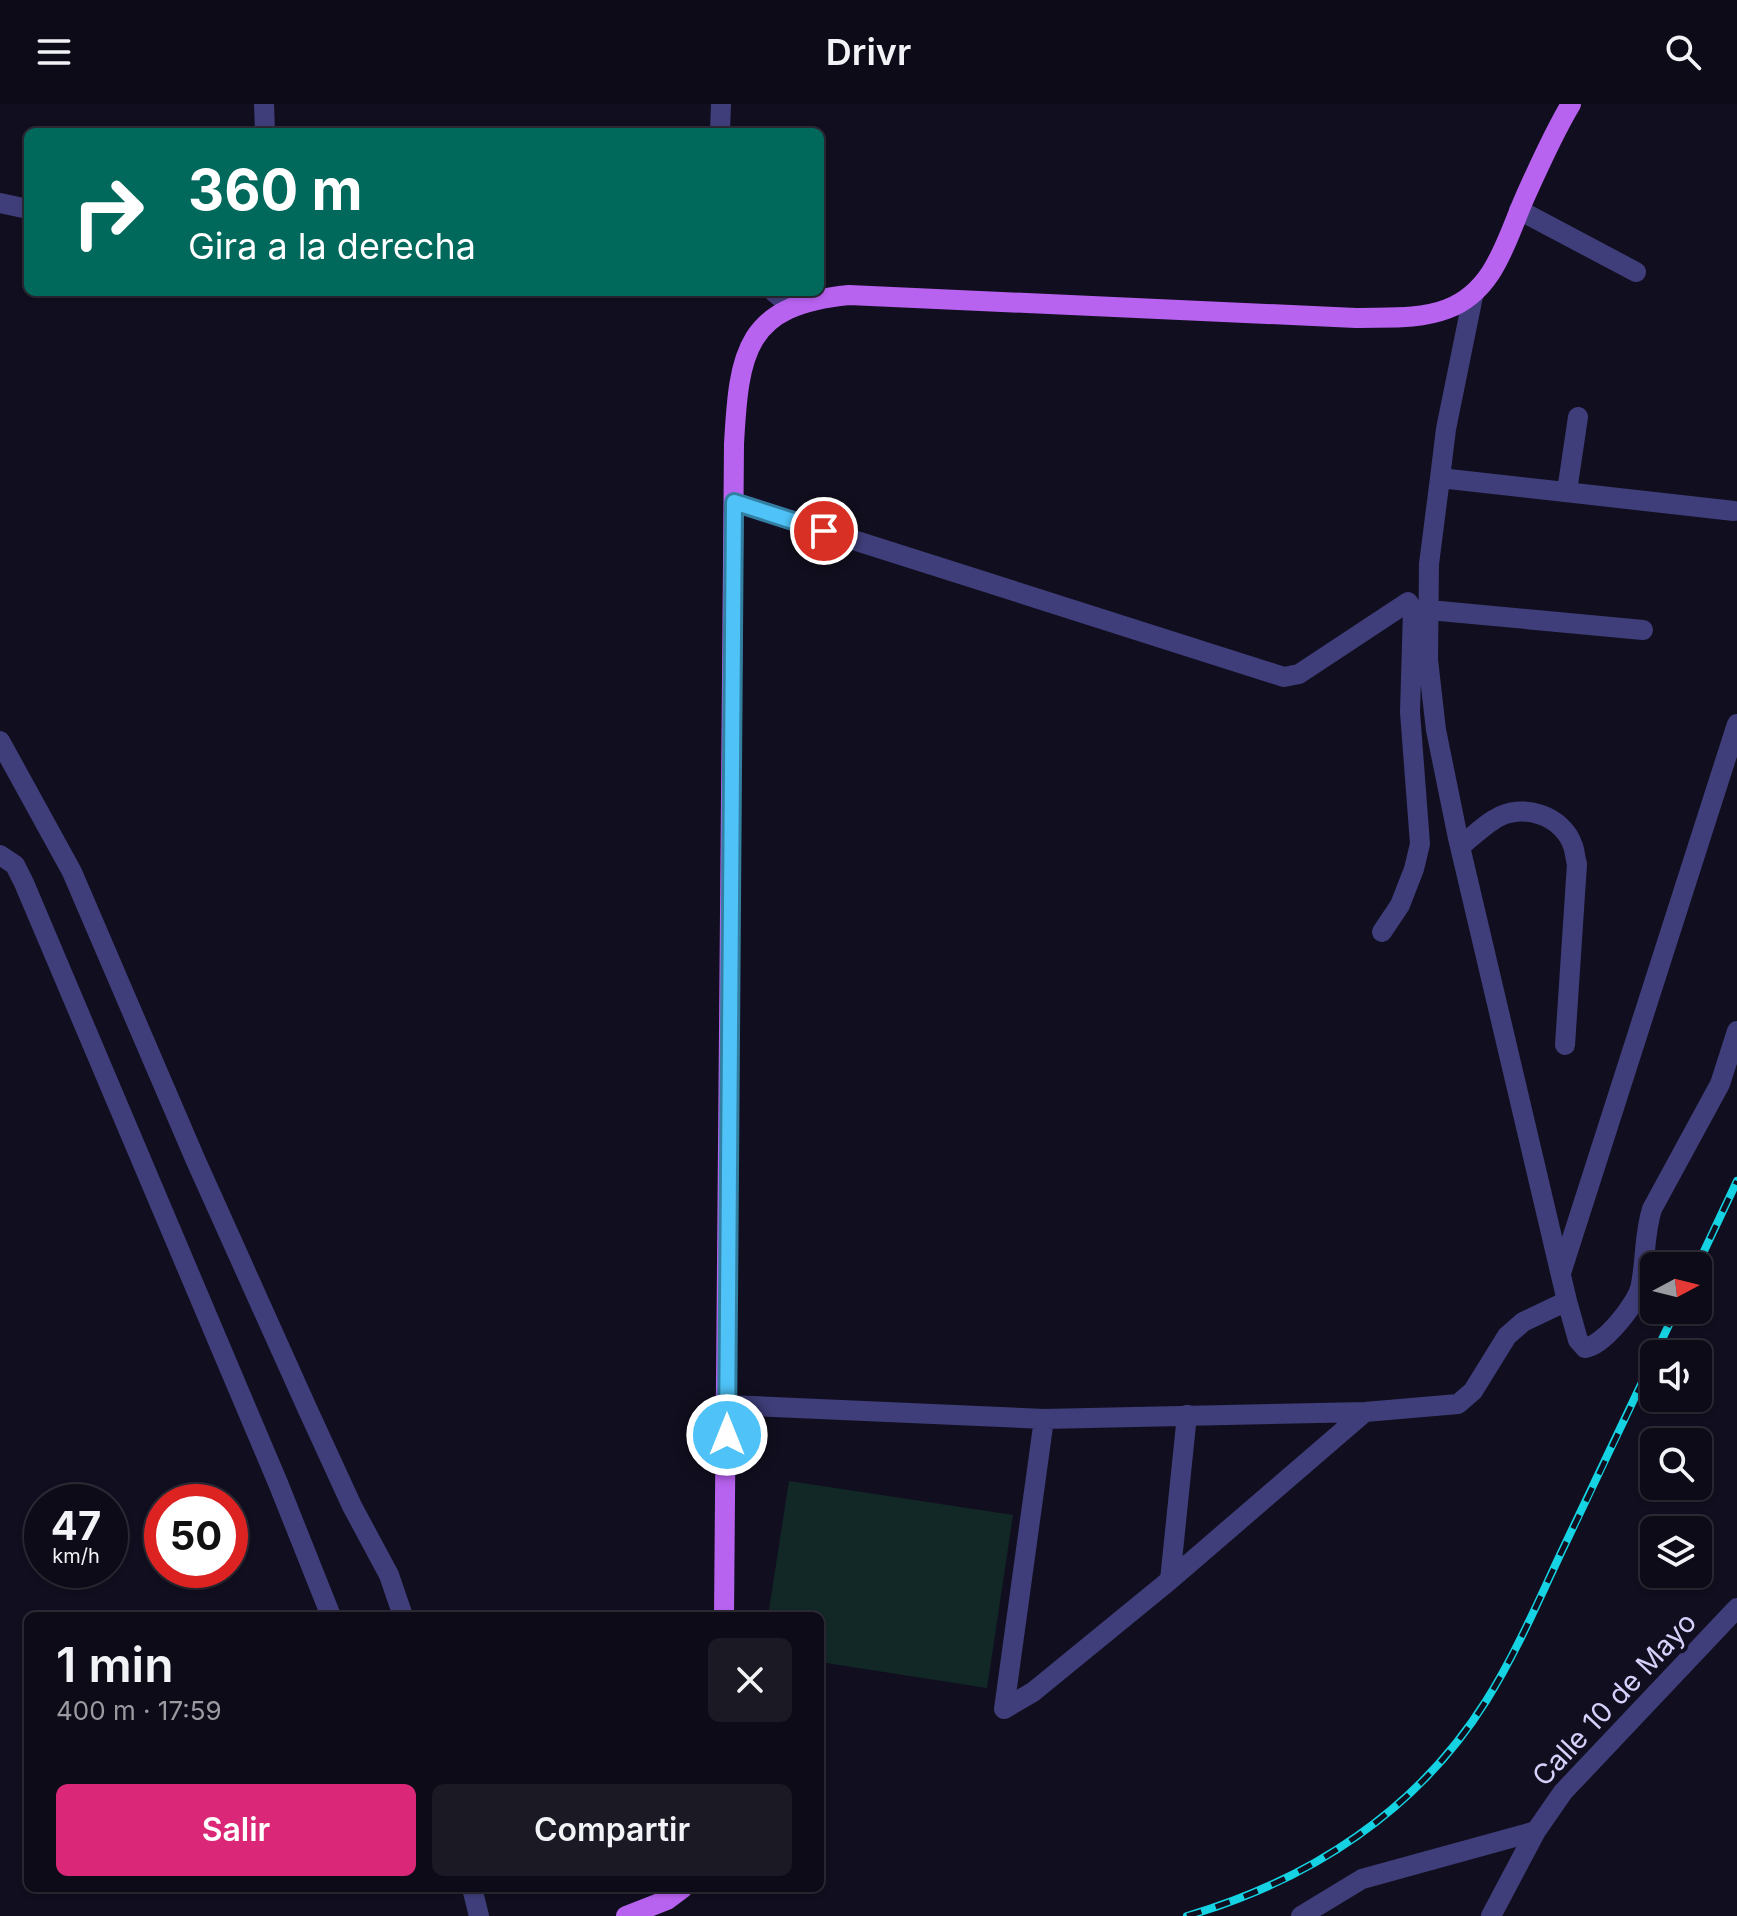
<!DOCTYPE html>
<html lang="es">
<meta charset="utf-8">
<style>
:root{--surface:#0d0b17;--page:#1b1924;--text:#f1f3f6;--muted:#9a9ba1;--line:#2d2b36;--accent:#db2777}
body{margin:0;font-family:Inter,sans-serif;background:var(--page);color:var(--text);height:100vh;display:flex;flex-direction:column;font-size:30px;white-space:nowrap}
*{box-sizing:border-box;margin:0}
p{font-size:26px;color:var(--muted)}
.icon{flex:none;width:44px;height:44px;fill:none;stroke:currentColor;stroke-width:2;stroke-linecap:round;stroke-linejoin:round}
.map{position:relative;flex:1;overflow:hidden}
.details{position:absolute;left:24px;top:1508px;width:800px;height:280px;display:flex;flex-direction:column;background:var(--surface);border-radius:12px;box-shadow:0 2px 6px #0004,0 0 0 2px var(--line)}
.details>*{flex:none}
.hud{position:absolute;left:24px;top:24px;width:800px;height:168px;border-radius:12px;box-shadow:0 2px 6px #0004,0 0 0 2px var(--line);background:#00695c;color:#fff;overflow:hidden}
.needle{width:52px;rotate:83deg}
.tools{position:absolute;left:1640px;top:1148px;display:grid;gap:16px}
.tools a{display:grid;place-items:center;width:72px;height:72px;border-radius:12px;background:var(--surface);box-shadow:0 2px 6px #0004,0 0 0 2px var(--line);font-size:40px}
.speed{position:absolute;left:24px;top:1380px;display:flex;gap:16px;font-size:40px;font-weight:700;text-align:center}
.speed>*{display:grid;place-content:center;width:104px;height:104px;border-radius:50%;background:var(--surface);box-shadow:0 2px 6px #0004,0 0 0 2px var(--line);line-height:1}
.speed small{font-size:20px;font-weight:400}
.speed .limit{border:12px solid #d22;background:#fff;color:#111}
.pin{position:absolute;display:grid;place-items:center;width:68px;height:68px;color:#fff;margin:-34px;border:4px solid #fff;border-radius:50%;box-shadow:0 2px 8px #0007}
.me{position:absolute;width:88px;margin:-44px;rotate:0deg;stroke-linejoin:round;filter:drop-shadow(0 0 6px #0008)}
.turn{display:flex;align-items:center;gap:28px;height:168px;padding:0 32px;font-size:36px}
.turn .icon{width:104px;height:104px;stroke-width:2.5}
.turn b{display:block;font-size:56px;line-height:68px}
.round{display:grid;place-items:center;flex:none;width:84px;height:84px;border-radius:12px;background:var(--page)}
.overview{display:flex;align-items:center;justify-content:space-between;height:136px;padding:0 32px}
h1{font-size:48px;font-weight:600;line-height:60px}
.action{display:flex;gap:16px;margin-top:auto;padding:16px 32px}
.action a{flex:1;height:92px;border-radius:12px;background:var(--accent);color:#fff;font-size:32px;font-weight:600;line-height:92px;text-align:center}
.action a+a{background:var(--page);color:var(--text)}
header{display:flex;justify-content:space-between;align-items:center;height:104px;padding:0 32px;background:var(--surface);font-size:36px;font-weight:600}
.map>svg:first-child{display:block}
.green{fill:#122827}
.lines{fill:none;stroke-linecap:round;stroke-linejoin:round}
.minor{stroke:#3f3e7a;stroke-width:20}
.major{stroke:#b862f0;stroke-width:20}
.rail-casing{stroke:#15d3e2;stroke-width:8}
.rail{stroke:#110f1f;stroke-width:5;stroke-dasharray:15;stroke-linecap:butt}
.route-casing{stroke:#337fa1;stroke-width:20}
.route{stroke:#4fc3f7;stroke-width:14}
.labels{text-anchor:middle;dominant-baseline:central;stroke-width:8;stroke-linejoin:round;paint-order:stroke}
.street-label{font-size:28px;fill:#d5d1fb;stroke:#110f1f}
</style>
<header><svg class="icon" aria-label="menu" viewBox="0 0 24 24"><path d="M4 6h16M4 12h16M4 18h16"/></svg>Drivr<svg class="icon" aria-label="search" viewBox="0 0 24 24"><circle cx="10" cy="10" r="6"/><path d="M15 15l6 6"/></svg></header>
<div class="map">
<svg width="1737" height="1812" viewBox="0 0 1737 1812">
<rect width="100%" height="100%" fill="#110f1f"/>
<!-- green -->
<path class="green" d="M789,1377L1013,1411L987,1584L820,1558V1512H768Z"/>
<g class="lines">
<!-- minor -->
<path class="minor" d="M264,0L265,28
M720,28L721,0
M0,99L28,105
M1519,106L1636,168
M774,188L791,202
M1473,192L1446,325L1440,374L1429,460L1428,556L1436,626L1458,734L1567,1197L1578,1236L1585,1244C1603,1242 1639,1198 1641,1180C1646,1154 1644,1130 1652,1105L1720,980L1737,927
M1440,374L1734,407
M1567,387L1578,313
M734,398L1284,573L1299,570L1408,498L1413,506L1410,608L1420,740L1414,765L1400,801L1382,828
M1429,506L1643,526
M0,637L72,768L196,1057L307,1304L352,1402L389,1471L403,1512
M1461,742C1472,733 1483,722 1495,715C1521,698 1563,711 1573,742C1575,747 1575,754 1577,760L1565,941
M0,751L15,761L24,779L278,1379L331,1512
M1561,1169L1737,620
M727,1301L1044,1315L1365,1308L1458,1300L1473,1287L1507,1232L1523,1218L1567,1197
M1170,1476L1187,1311
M1004,1605L1033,1588L1170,1476L1365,1308
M1004,1605L1044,1315
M472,1784L479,1812
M1301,1812L1362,1775L1536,1727
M1491,1812L1536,1727L1563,1688L1737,1504"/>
<!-- major -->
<path class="major" d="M724,1512L734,340C739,248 745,201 849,191L1356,214C1386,213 1418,216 1447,205C1495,187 1506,136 1525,93C1539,62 1553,30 1571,0
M626,1812L667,1796L683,1784"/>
<defs>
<path id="rail" d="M1697,1162L1737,1077
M1655,1250L1676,1206
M1187,1812C1310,1776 1417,1707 1486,1597C1515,1551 1537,1500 1560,1451C1592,1385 1623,1319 1654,1253"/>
</defs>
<!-- rail casing -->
<use href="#rail" class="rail-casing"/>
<!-- rail -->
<use href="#rail" class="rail"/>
</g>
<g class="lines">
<defs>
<path id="route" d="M727,1331L734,398L824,427"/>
</defs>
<!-- route casing -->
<use href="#route" class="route-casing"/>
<!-- route -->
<use href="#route" class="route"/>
</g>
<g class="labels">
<!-- street labels -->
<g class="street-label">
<text transform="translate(1614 1595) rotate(-47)">Calle 10 de Mayo</text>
</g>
</g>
</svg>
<div class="tools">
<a><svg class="needle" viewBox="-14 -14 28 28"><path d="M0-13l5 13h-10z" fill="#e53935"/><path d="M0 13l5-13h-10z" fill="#9a9ba1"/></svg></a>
<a><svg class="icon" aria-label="sound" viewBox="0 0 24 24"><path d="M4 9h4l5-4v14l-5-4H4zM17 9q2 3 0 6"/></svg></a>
<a><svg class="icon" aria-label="search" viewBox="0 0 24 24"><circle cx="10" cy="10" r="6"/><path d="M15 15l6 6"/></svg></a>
<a><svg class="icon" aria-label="layers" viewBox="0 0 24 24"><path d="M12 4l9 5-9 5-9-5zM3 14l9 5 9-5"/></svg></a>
</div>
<div class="speed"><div>47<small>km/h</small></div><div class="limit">50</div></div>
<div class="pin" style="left:824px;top:427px;background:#d93025"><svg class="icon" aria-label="arrive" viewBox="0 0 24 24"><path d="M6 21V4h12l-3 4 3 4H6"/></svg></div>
<svg class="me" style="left:727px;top:1331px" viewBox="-20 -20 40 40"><circle r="17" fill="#4fc3f7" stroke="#fff" stroke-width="3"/><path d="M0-11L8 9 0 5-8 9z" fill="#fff"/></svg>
<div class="hud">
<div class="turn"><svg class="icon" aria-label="right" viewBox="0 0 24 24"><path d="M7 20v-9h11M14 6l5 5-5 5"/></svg><div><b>360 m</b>Gira a la derecha</div></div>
</div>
<section class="details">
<div class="overview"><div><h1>1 min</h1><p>400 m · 17:59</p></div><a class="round"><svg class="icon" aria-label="close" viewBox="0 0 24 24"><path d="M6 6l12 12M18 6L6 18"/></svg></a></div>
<div class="action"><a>Salir</a><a>Compartir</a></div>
</section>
</div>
